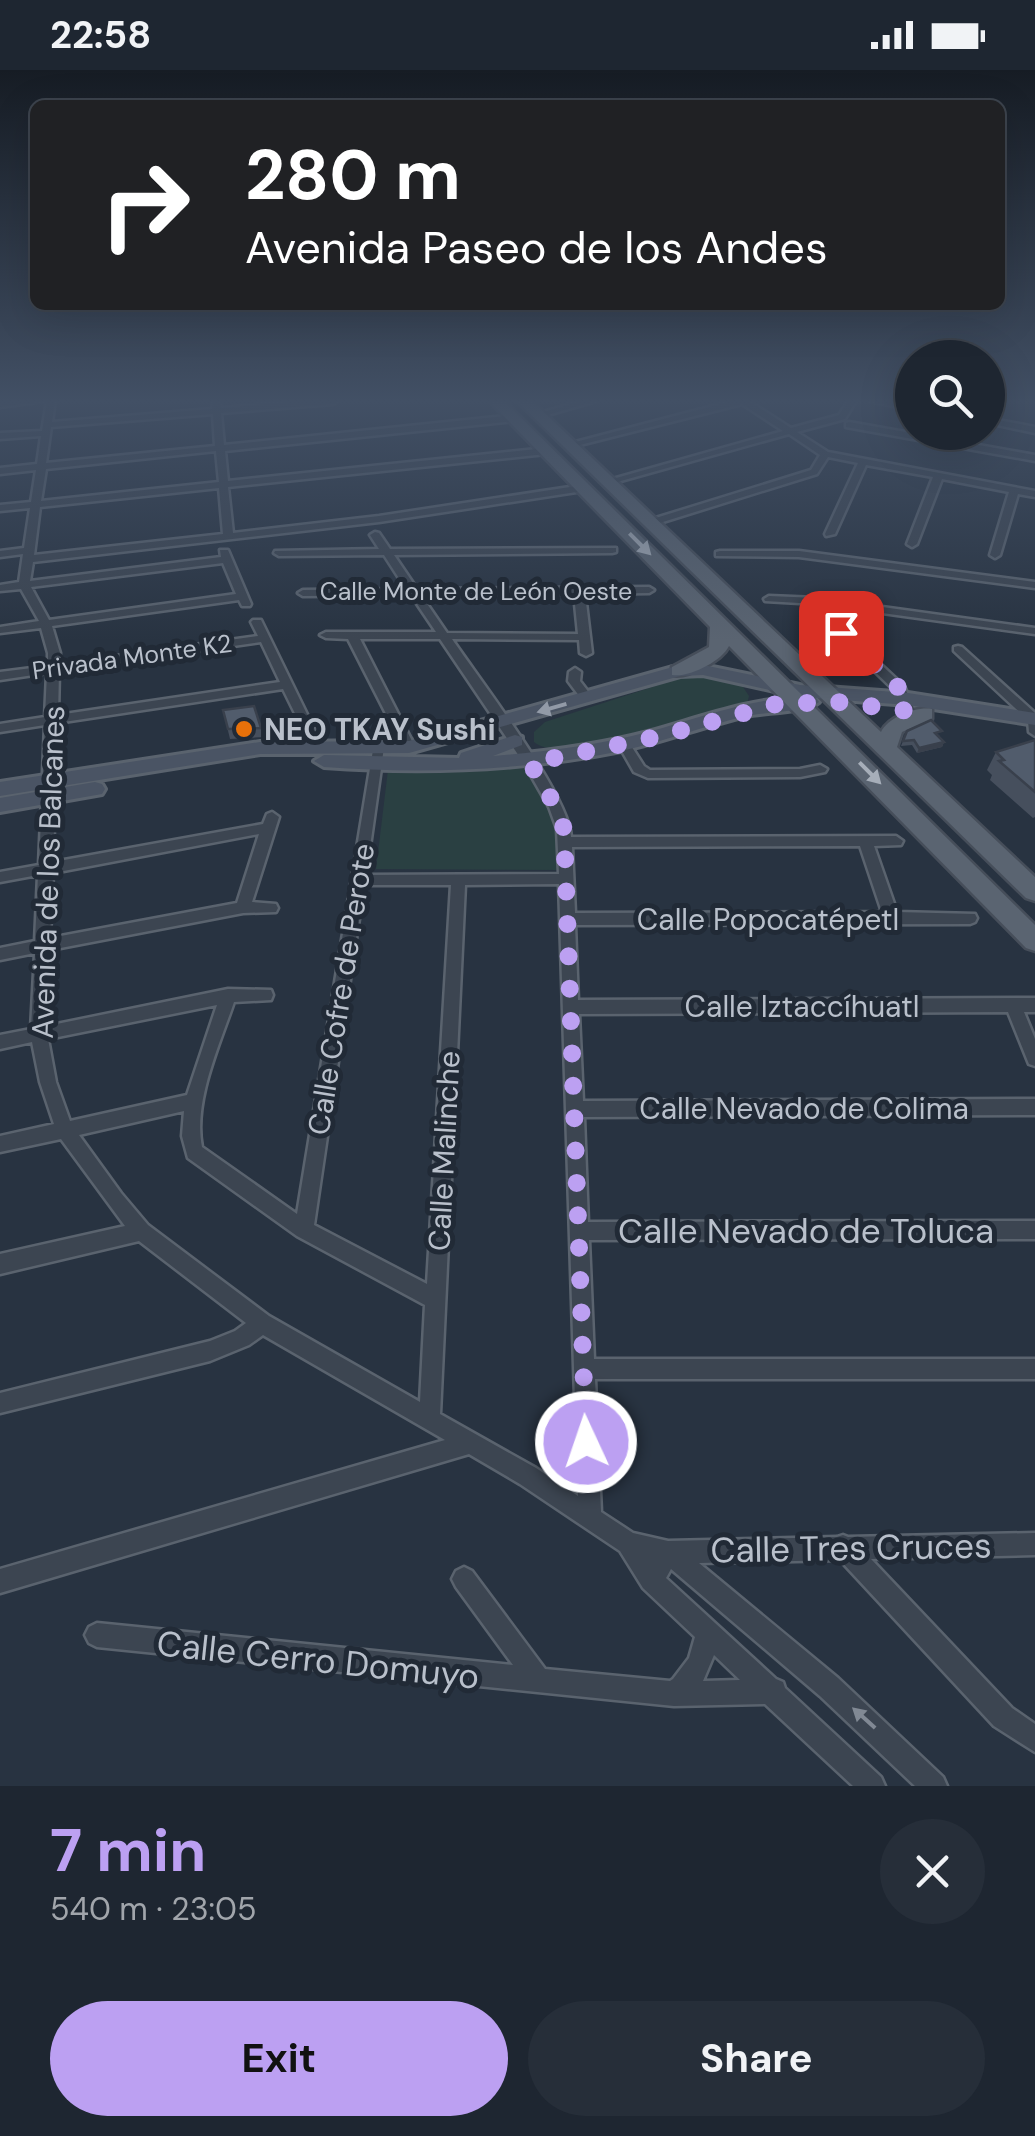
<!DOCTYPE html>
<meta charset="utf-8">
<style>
:root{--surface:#1e2631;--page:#262e39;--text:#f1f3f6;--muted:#a1a5ab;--line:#3c434d;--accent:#bca0f2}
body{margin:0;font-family:"DM Sans",sans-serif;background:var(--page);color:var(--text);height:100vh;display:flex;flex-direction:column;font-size:38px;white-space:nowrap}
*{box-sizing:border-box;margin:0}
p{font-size:32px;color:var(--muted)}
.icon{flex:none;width:55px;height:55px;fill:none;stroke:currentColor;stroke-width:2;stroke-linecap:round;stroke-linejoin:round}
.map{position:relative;height:1716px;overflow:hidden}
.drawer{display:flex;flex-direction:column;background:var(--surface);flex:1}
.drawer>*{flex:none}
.guide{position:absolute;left:30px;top:30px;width:975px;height:210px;border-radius:15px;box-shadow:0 10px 40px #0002,0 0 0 2px var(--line);background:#202124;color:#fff;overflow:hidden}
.tools{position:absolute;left:895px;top:270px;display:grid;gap:20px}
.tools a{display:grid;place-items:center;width:110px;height:110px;border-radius:50%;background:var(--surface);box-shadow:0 10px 40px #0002,0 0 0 2px var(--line);font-size:50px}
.pin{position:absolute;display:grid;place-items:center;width:85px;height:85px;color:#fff;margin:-42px;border-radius:20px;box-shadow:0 5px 15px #0006}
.me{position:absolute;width:110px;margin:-55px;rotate:357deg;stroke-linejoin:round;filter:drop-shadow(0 0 8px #0008)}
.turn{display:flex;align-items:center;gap:35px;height:210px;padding:0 50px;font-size:45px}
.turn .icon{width:130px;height:130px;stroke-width:2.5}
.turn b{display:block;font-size:70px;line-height:85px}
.round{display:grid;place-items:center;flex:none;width:105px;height:105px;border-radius:52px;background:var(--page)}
.overview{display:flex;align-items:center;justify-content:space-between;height:170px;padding:0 50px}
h1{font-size:60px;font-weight:700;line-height:75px;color:var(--accent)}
.action{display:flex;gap:20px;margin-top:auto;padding:20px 50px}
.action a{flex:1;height:115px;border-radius:60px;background:var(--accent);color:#111;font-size:40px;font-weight:700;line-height:115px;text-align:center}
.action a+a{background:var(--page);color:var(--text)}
.status{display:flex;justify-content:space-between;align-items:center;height:70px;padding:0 50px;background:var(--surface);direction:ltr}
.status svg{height:28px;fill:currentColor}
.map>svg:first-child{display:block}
.green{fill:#2a4042}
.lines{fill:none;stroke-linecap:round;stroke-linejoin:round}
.street-casing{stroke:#5a636e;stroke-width:5}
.secondary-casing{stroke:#5a636e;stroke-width:6}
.primary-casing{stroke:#464e5a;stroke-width:5}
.street{fill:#3c4551;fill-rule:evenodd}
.secondary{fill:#4a5464;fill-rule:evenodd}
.primary{fill:#5a6471;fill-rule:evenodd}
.wall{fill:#464f5d}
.shaded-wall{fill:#39404c}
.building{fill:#515c6c;stroke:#39404c;stroke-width:2.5}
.oneway{fill:#a6aeb9}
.oneway2{fill:#929aa7}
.oneway3{fill:#818994}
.route{stroke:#bca0f2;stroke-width:18;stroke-dasharray:0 32.4}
.food-dot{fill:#e8710a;stroke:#212a36;stroke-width:4}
.labels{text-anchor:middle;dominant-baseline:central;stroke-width:10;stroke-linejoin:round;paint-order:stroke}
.far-street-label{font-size:25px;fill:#b9c0cb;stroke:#212a36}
.poi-label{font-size:30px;font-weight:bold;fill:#b9c0cb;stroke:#212a36;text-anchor:start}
.street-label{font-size:30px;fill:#b9c0cb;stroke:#212a36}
.near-street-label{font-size:35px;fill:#b9c0cb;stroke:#212a36}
</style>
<div class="status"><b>22:58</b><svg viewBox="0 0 49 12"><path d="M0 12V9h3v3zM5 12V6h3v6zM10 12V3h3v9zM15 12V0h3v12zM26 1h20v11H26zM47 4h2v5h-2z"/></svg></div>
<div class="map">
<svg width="1035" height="1716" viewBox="0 0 1035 1716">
<rect width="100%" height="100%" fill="#283341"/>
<!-- green -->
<path class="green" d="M712,605L739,611L749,626L747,634C708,646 564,698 534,672V662L545,652L683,607Z
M528,698L556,747L560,800L376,799L388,700Z"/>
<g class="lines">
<defs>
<path id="street" d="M0,331H44L0,337Z
M47,331H55L52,352L212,339L213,331H219L221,338L301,331H337L333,334L221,343L224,375L514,345L518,348L514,351L225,381L228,411L546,378L551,381L546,384L228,417L233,463L379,446L583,415L588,418L583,421L379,452L33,492L30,511L221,487L220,480H228L251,534L250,536H242L239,530L52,556L60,583L59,594L258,566L251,552L253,550H261L323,677L321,680H313L283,619L57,653L53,792L263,754L267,744L272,742L279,747L252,832L276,834L278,838L276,842L243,843L50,880L47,956L228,919L271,920L273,925L271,930L234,932C219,976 193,1032 202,1077L297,1144L374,674H382L384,677L366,805L559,804L557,759L549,737L525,695L440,569H360L415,677L409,681L403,677L348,569L326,568L320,565L326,562H436L411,525L303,526L298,523L303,520L406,519L384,485L279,486L274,483L275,481L379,479L370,465L375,462L379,463L390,479L616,478V482L612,483L394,485L417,519L649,517L654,520L649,523L585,524L592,583L586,586L580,583L579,570L452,569C479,609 569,725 571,767L896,766L903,771L901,775L874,776L897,842L975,844L977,848L975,852L970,854L575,855L578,930L1035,928V942H1024L1035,969V996L1029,994L1008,942L579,944L583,1031L1035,1029V1045L584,1047L588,1152L1035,1151V1169L589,1170L594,1289H1035V1309H595L601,1442L633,1463L668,1471L837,1467L843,1465L848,1467L1035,1463V1485L871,1489L1012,1638L1035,1654V1682L994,1656L840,1490L699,1493L838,1608L943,1707L947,1716H915L820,1626L671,1499L666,1508L776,1609L783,1612L785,1618L881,1707L885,1716H853L765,1634L674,1636L97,1577L89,1573L85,1565L89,1557L97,1553L513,1595L456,1517L452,1509L456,1501L464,1497L472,1501L545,1599L670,1611L673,1609L689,1588L695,1567L643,1518L620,1481L520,1414L469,1384L0,1523V1499L445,1370L263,1265L249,1275L210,1291L0,1343V1323L210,1271L235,1261L246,1253L139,1171L0,1204V1184L125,1156L61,1069L0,1082V1066L54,1054L40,1012L32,972L0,979V965L31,959L35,883L0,890V878L35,871L38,805L0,812V802L39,795L45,655L0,662V654L45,647L47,603L0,610V602L48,596V583L41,558L0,563V557L39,551L21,519L0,521V515L19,512L23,484L0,487V481L24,478L30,438L0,441V435L31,432L36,400L0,404V398L37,394L41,366L0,369V363L42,361ZM213,344L215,376L46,393L51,357ZM216,381L219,412L41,431L46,399ZM219,418L223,464L34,485L40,437ZM223,493L236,524L49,550L31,517ZM574,524L578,564L447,563L421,525ZM261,572L280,612L58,645L59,601ZM259,764L237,833L50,868L53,803ZM860,776L882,842L575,843L572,777ZM559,814L578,1426L536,1398L440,1344L465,815ZM364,815H451L427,1214L314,1155ZM217,935L187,1025L70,1051L56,1012L48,969ZM184,1041L182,1066L188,1088L297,1166L425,1235L420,1332L269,1246L148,1155L121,1123L79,1065ZM714,1585L740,1610L703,1611Z
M581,331H596L537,348L533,345Z
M732,331H749L791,358L839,345L848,331H856L845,349L797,362L828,382L1035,421V427L1018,424L1000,485L995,488L990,485L1009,422L942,409L917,474L912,477L907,474L933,407L866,395L835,464L826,466L825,464L858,393L828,387L817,404L650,456L646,455V451L811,400L820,385L789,364L610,414L602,412L783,361L742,334L568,378L564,375Z
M870,331H889L912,335V340Z
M988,348L1035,357V363L988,353Z
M849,352L1035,385V391L846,357V353Z
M720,481H799L1035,512V518L799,487L716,486V482Z
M769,526L817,528L1035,558V564L817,534L765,531L764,529Z
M841,560L845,561L904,616L915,641L913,644H905L895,621L837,565L835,563Z
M958,576L962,577L1035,643V666L1029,662L1028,650L954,581V577Z
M575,598L581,602L580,611L593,628L591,631H583L568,611L569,602Z
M624,670L628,671L644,696L650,700L800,699L820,695L827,699L825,702L800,707L648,708L634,702L618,674Z"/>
<path id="secondary" d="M703,595L800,615L908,623L1035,643V655L908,635L816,628L819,632C808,642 764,642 746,646C704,656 663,672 621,681C522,701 424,704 324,697L314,691L324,685L459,688L461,683L515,665L522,667V675L493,686C545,682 598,675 648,662C699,648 748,629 801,627L703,605L680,606L409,683L260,684L0,726V712L260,672L409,671L673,597Z
M95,712L102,714L105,719L102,724L0,742V728Z"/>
<path id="primary" d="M489,331H504L1035,855V881L1026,878L729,576C722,591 689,608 672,605V597L709,577L710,557Z
M517,331H532L881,662C888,647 917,636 932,639V649L902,662L897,677L1035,807V831L1026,828Z"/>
</defs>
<!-- street casing -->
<use href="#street" class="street-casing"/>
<!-- secondary casing -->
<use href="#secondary" class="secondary-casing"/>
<!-- primary casing -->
<use href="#primary" class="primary-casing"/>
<!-- street -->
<use href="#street" class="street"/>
<!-- secondary -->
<use href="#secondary" class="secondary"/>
<!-- primary -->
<use href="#primary" class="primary"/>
</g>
<!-- wall -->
<path class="wall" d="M254,636L264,667L230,669L223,640Z
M907,661L940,665L938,666L944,672L942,677L917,683L912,675L901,676Z
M1035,670V747L1033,748L990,710L992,705L987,700L996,682Z"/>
<!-- shaded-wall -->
<path class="shaded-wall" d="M944,672L942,677L917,683L919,678Z"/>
<!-- building -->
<path class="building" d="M254,636L261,658L228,659L223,640Z
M931,650L942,661L935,663L944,672L919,678L914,670L903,671L907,661Z
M1035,670V722L999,691L1004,690L996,682Z"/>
<!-- one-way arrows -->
<defs><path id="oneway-solid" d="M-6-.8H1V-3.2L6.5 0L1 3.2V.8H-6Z" transform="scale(2.5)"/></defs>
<g class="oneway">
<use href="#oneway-solid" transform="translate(640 474) rotate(45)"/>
<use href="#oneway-solid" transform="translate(870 703) rotate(45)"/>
</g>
<use class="oneway2" href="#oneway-solid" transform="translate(552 638) rotate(164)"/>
<use class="oneway3" href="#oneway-solid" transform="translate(864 1648) rotate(-138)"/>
<!-- sky -->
<linearGradient id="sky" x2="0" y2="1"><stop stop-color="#161c24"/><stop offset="0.58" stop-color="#425065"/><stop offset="1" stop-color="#425065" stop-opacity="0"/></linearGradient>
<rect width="1035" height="571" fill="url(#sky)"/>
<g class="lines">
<!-- route -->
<path class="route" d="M586,1372L564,759L556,737L530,693L661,666L776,634L838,632L909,641L900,619L841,563"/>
</g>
<!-- markers -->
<circle class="food-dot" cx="244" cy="659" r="10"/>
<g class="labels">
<!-- far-street labels -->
<g class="far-street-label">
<text x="476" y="521">Calle Monte de León Oeste</text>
<text transform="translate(132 587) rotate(-8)">Privada Monte K2</text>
</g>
<!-- poi labels -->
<g class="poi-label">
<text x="264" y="659">NEO TKAY Sushi</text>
</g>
<!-- street labels -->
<g class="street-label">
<text transform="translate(48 802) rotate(-88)">Avenida de los Balcanes</text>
<text x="768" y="849">Calle Popocatépetl</text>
<text transform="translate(341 919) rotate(-81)">Calle Cofre de Perote</text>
<text x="802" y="936">Calle Iztaccíhuatl</text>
<text x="804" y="1038">Calle Nevado de Colima</text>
<text transform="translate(444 1081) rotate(-87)">Calle Malinche</text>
</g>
<!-- near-street labels -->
<g class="near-street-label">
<text x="806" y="1161">Calle Nevado de Toluca</text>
<text transform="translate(851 1478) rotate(-1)">Calle Tres Cruces</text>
<text transform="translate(318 1590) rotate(6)">Calle Cerro Domuyo</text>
</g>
</g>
</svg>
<div class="tools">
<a><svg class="icon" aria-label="search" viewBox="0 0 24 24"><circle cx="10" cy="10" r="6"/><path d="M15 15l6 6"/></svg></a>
</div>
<div class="pin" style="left:841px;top:563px;background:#d93025"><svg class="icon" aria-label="arrive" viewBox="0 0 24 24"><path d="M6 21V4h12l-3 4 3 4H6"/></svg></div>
<svg class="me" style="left:586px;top:1372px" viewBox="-20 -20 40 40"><circle r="17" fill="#bca0f2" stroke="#fff" stroke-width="3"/><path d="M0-11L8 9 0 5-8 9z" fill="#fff"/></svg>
<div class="guide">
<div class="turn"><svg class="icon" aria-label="right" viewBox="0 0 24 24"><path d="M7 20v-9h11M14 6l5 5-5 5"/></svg><div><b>280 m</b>Avenida Paseo de los Andes</div></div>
</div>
</div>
<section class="drawer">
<div class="overview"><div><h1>7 min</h1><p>540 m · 23:05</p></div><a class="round"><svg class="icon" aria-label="close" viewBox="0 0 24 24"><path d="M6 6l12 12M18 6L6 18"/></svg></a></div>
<div class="action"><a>Exit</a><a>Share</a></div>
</section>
